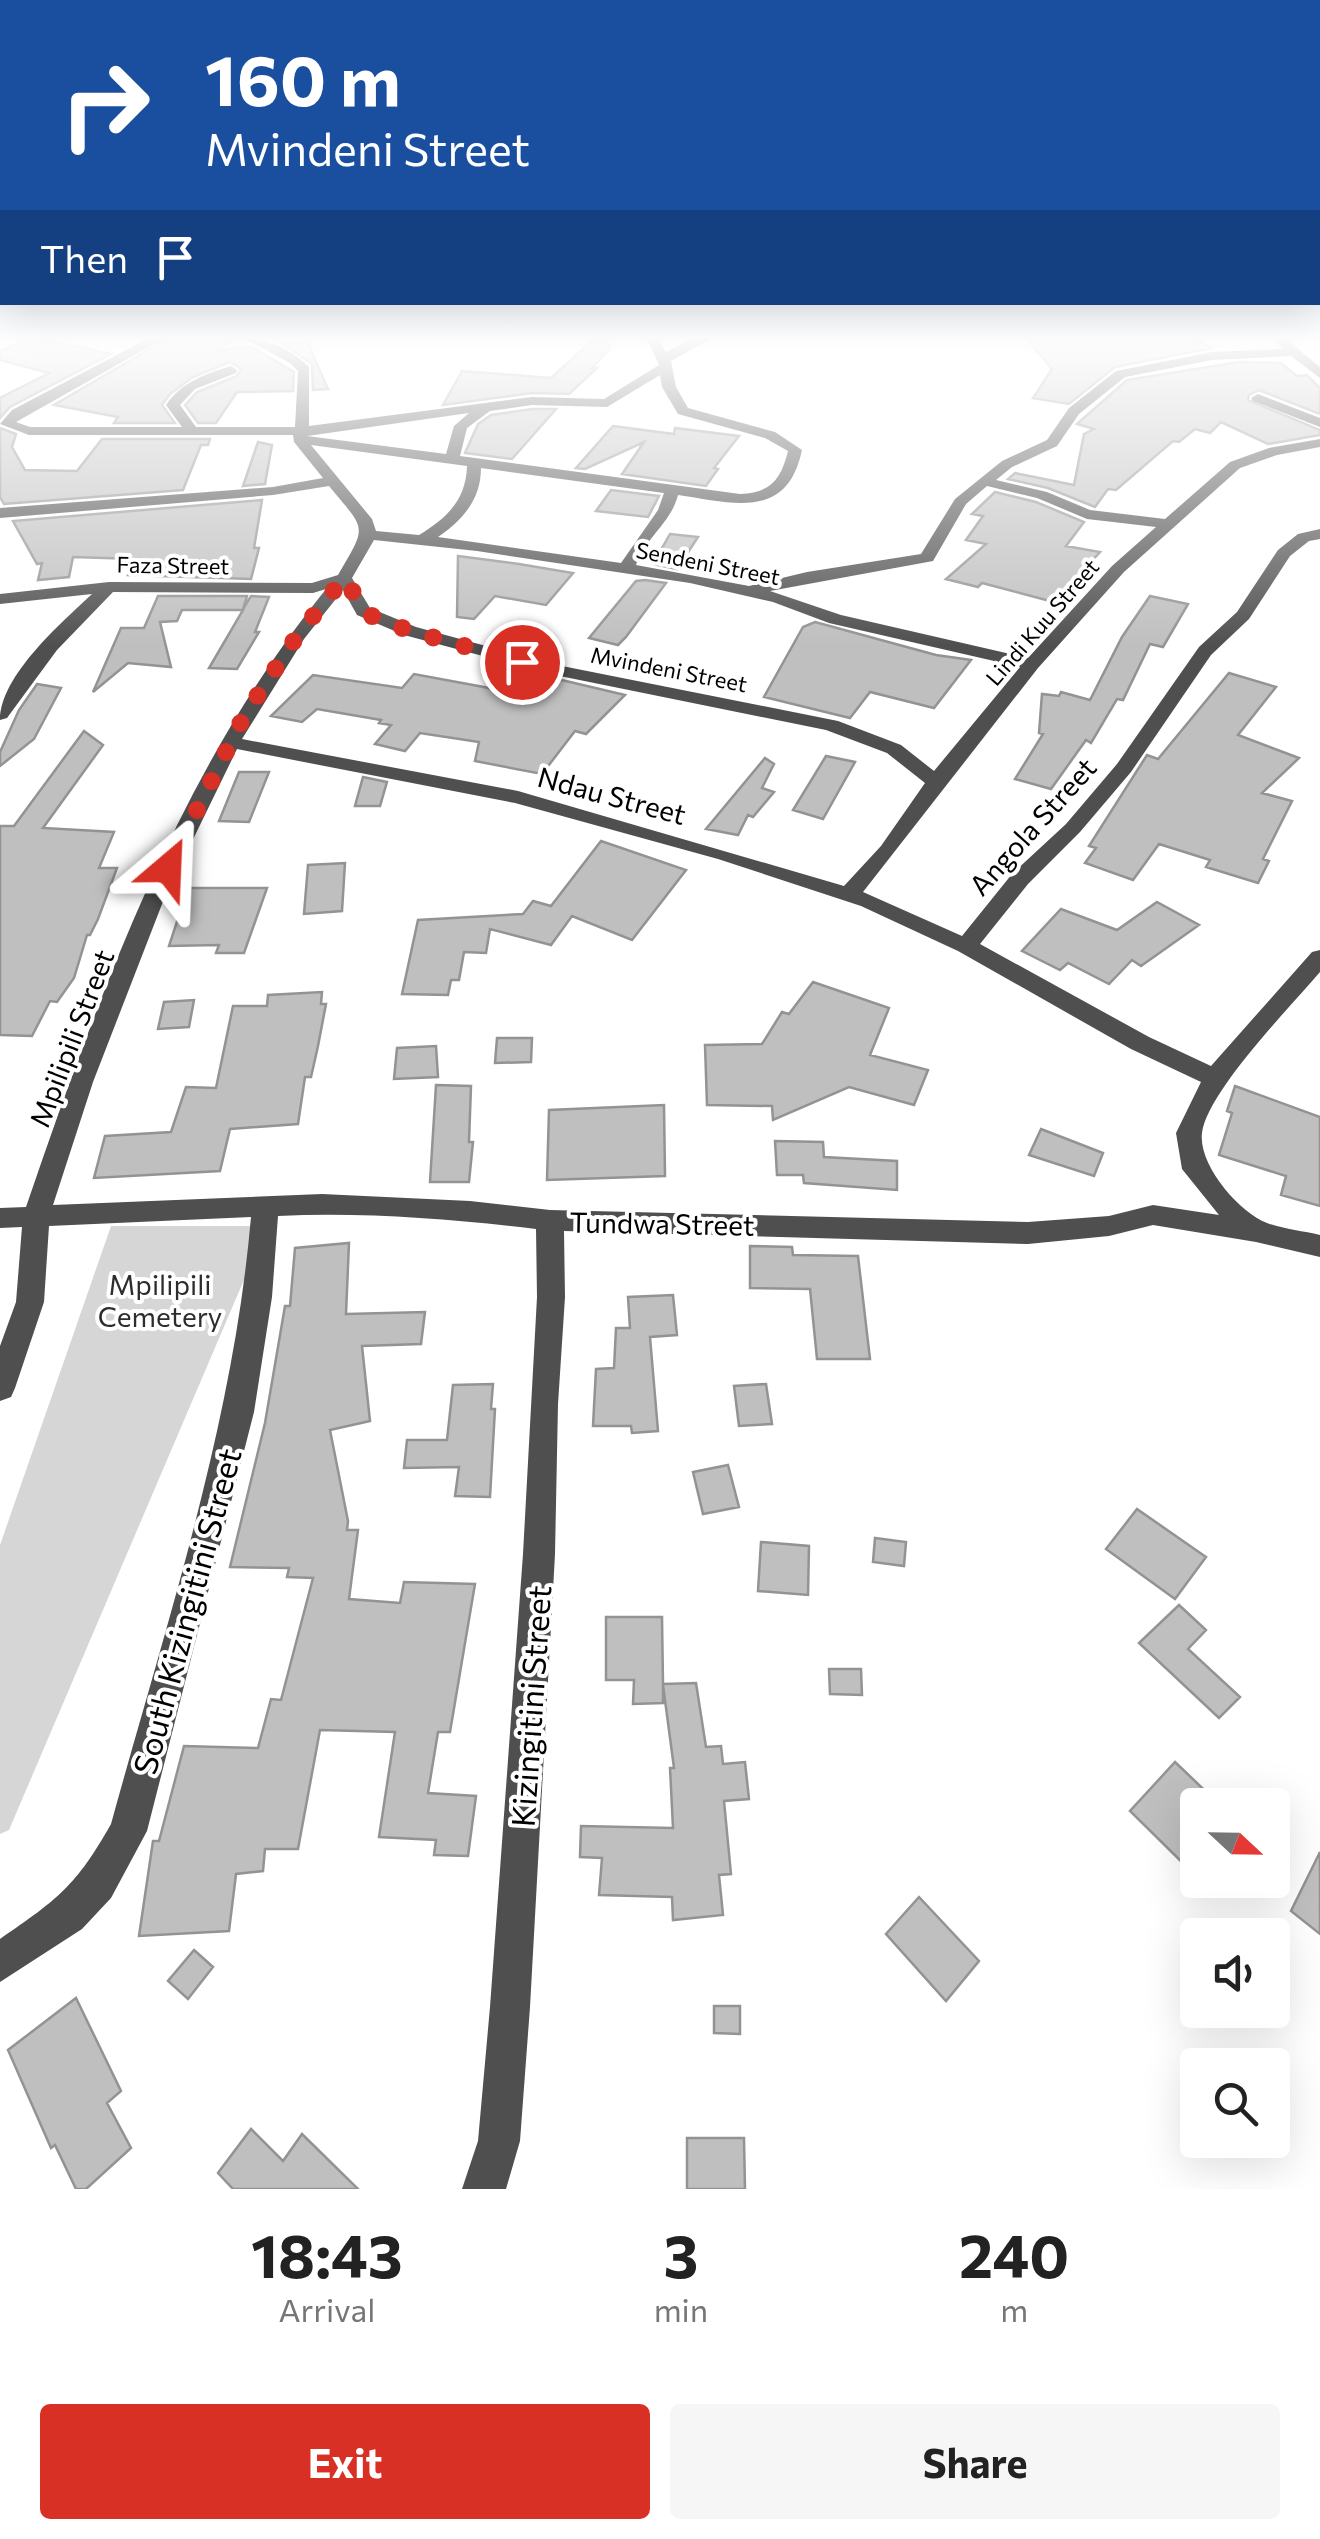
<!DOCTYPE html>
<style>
:root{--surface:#fff;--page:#f6f6f6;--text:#222;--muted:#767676;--accent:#d93025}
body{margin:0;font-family:Commissioner,sans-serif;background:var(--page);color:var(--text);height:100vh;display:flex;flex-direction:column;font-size:38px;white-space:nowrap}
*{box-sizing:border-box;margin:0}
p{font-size:32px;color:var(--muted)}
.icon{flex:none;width:55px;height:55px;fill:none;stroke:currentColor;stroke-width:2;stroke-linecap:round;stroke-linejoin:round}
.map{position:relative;height:2189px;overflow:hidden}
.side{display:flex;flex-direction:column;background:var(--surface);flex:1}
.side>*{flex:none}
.guide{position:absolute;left:0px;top:0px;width:1320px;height:305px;box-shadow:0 10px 40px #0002;background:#1a4fa0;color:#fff;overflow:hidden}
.needle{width:65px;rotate:112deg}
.fabs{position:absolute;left:1180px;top:1788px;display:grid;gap:20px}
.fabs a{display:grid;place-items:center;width:110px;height:110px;border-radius:10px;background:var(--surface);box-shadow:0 10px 40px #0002;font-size:50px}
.pin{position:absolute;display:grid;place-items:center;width:85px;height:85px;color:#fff;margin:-42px;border:5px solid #fff;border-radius:50%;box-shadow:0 2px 10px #0007}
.me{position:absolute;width:110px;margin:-55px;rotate:26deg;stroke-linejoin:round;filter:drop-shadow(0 0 8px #0008)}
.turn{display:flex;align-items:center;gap:35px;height:210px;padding:0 40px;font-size:45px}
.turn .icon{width:130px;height:130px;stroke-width:2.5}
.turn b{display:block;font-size:70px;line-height:85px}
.then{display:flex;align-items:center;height:95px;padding:0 40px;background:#0003;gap:20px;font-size:38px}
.eta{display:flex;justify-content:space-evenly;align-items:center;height:170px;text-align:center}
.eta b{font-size:60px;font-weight:700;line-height:70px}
.cta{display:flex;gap:20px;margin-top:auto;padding:20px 40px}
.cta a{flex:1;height:115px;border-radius:10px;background:var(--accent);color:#fff;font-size:40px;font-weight:700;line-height:115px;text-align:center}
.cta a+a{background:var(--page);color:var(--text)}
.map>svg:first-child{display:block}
.green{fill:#d6d6d6}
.building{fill:#bfbfbf;stroke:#939393;stroke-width:2.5}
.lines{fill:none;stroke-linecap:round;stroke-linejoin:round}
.minor{fill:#4f4f4f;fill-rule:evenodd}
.route{stroke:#d93025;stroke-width:18;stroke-dasharray:0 32.4}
.labels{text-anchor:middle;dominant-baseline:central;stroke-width:8;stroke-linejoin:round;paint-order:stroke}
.far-street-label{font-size:22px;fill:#000;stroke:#fff}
.street-label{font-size:28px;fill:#000;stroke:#fff}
.park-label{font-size:28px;fill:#2d2d2d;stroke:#fff}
.near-street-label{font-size:32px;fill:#000;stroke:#fff}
</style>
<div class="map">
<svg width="1320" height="2189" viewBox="0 0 1320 2189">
<rect width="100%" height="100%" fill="#fff"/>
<!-- green -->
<path class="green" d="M111,1226H267L9,1830L0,1834V1545Z"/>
<!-- building -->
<path class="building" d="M28,339H43L111,354L10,407L0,418V398L49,373L0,360V351Z
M167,339H235L216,350L252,347L294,372L293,391L237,392L216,423H198L185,405L197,392L237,376L241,369L230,362L193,377L170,394L162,405L175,423H114L118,417L54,405Z
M594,339H603L611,347L592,368H597L569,394L532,393L443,405L462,371L551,378Z
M1027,339H1195L1212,348L1115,367L1069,404L1033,398L1052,369Z
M308,342L316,362L328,389L313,390L312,364L283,344Z
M1239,362L1281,363L1297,376L1307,375L1320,388V414L1259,390L1249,395L1248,400L1320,430V435L1268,444L1221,422L1210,433L1195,429L1179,442L1173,441L1116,490L1108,489L1095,507L1048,488L1008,479L1015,473L1074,485L1084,434L1094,429L1077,424L1127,380Z
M532,409H556L512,459L465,453L478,424L491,415Z
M613,426L674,434L675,428L739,436L714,468L718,469L706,486L622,474L644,442L585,469L576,468Z
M0,428L16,434L12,447L25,470L77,471L102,439H210L208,445H201L183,490L4,504L0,497Z
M258,442L272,445L265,484L243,486Z
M611,490L659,496L648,517L596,511Z
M995,492L1036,502L1084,522L1066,546L1100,552L1071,583L1078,590L1065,605L982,583L978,587L946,579L986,544L966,540L983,516L972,514Z
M262,500L254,548H259L251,579L128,575L135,559L73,557L69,577L38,580L42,563L37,564L13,521Z
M670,534L698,537L677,569L653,564Z
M458,556L519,564L573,573L546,605L495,596L474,619L457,617Z
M645,580L666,583L626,637L618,645L589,638L636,581Z
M158,596H247L243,609L251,596L269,597L255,632H259L237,669L209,668L243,610H182L177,621L160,622L171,667L128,663L93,692L121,628H144Z
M1150,596L1188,604L1163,647L1150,644L1123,700L1117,699L1091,743L1086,740L1051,789L1015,779L1043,734L1039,733L1042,694L1059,696L1061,692L1090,700L1122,637Z
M815,622L936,655L971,660L934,708L870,692L850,718L764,697L803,627Z
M532,673L625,695L586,734L575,731L542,774L475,761L479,742L420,733L405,751L375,744L391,725L379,723L381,720L317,709L302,722L271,716L313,675L402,688L414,674L516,693Z
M1229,673L1276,687L1238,735L1299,758L1262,793L1292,801L1263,859L1269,861L1258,883L1206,867L1210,860L1159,844L1133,880L1085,863L1096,848L1089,846L1147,755L1158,759Z
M37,684L61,688L34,739L0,766V752L19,710Z
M84,731L103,745L43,828L114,832L99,868H117L98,919L90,935H87L74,978L57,1002L50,1001L32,1036L0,1035V826H14Z
M826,756L855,762L823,819L793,810Z
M765,758L774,764L762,788L774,792L753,817L748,815L738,835L706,829Z
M239,772H269L249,822L219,821Z
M363,777L387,782L380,806H355Z
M601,841L686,870L632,940L572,916L551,945L490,929L486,953L464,952L459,980H451L448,995L402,994L418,920L523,914L533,901L551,906Z
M345,863L342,911L304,914L308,865Z
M188,888H267L244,953H216L219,945L169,946Z
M1157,902L1199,925L1141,966L1132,960L1109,984L1068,963L1060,970L1022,951L1061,909L1117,930Z
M813,982L889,1008L870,1055L928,1070L914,1105L849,1087L773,1120L772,1106L707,1105L705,1045L762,1044L782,1012L789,1014Z
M322,992L321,1004H326L318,1046L311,1077H305L298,1124L230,1129L220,1171L94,1178L105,1136L171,1132L186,1087L216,1088L233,1006H267L268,995Z
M194,1000L189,1027L158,1029L164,1002Z
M497,1038H532L531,1062L495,1063Z
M436,1046L438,1077L394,1079L397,1048Z
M436,1085L471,1086L469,1142H473L469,1182H430Z
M1235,1086L1320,1117V1206L1281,1195L1286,1176L1219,1155L1232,1113L1227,1111Z
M664,1105L665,1176L547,1180L549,1110Z
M1041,1129L1103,1153L1094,1176L1029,1155Z
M775,1141L823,1142L824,1157L897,1161V1190L804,1183L803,1175H777Z
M349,1243L346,1314L425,1312L421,1344L362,1346L370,1421L330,1430L348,1521L347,1530H358L349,1599L400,1603L404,1582L475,1584L450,1732H438L428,1793L476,1796L468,1856L434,1855L436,1840L379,1837L395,1732L320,1730L298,1849H265L263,1871L236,1874L229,1931L139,1936L153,1841H159L184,1746L258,1748L271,1699L281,1700L313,1578L287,1577L289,1568L230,1567L265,1423L285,1306H290L295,1248Z
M750,1246L792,1247L793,1255L858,1256L870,1359H817L810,1289L750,1288Z
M673,1295L677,1335L650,1337L658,1431L632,1433L631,1426H593L596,1369L614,1368L616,1328H630L628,1297Z
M493,1384L491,1409H495L490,1497L455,1496L459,1467L404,1468L407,1440H447L453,1385Z
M766,1384L772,1424L739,1426L734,1386Z
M728,1465L739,1507L703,1514L693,1472Z
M1137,1509L1206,1557L1175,1599L1106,1549Z
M875,1538L906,1542L904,1566L873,1562Z
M761,1542L809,1546L808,1595L758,1591Z
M1179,1605L1206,1630L1188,1649L1240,1697L1219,1718L1139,1643Z
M606,1617H662L663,1684L696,1683L706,1747L721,1746L723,1764L745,1762L749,1799L724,1801L731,1874L719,1875L723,1915L673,1920L672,1897L599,1895L602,1858L580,1857L581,1826L673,1828L670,1768H674L663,1685V1703L633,1704L634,1680H606Z
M829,1669H861L862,1695L830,1694Z
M1175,1762L1220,1805H1198V1878L1130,1811Z
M1320,1852V1934L1291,1911Z
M919,1897L979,1961L946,2001L886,1934Z
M194,1950L213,1967L188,1999L168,1981Z
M76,1998L121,2091L107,2103L131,2148L86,2189H76L55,2145L51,2148L8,2050Z
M714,2006H740V2034L714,2033Z
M251,2129L283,2161L302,2134L358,2189H233L218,2173Z
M687,2138H744L745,2189H687Z"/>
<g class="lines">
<!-- minor -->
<path class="minor" d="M147,339H163L16,422L30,427H182L166,405C182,382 205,374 231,366L237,370L236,373L195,389L180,405L196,427H295L298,371L290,363L245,339C268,339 293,350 309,367V426L532,397L604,399L659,365L647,339H659L666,352L691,339H710L671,361L676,387L688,408L775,432L802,450C787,521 733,503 678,495C671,523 645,538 636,565L749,586L807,572L921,554L955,499L1002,461L1047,440L1069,408L1116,371L1212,352L1282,349L1276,342L1278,339H1286L1320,367V378L1291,356L1212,360L1125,377L1079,414L1057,446L1012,467L996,480L1047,492L1090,510L1165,519L1230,462L1269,448L1320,439V447L1277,455L1240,468L1124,572L1038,668L863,892L962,936L1012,874L1066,824L1117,764L1199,647L1237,612L1278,550L1298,534L1320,529V539L1309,541L1290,556L1249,619L1211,655L1131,772L1080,832L1028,884L980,944L1149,1037L1211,1066L1312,952L1320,950V972C1291,1006 1207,1092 1202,1133C1198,1165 1239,1212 1267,1223C1283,1229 1303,1231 1320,1235V1257L1256,1242L1153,1225L1109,1236L1028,1244L564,1231L565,1297L558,1404L555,1554L530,2007L520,2141L506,2189H462L478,2141L490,2007L523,1554L537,1297L536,1229C451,1219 364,1212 278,1216L272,1297L254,1412L147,1831L111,1898L82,1929L0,1982V1939C58,1899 76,1886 111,1824C166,1624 233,1425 251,1217L49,1226L44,1302L15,1388L11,1397L0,1401V1346L16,1302L22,1227L0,1228V1208L26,1207C100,991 181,767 326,589L313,593L113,592L57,650L7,718L0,720C0,676 61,623 92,594L0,604V594L109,582L312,583L338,575C368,524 366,531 329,486L273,495L0,518V508L273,487L323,478L294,442L293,435H29L0,424L12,410ZM660,375L662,387L678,414L765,438L788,451C781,479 771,493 740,494L460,456L467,428L490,411L532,405L607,407ZM469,413L454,426L446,454L307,436ZM311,445L467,466C466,500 447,518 419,535L376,531L372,519ZM481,468L664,493L658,510L621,563L438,537C463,520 481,499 481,468ZM987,486L1037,498L1087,519L1156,527L1112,566L1028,658L841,615L770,591L933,561L966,504ZM374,540L477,551L690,583L773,602L829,623L1020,667L934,771L901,745L838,721L552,664L416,627L370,608L352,578ZM343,590L357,615L404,635L550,674L826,730L887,753L925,783L881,846L844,886L518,791L242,739L304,639ZM237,749L515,803L718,859L861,906L958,951L1131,1049L1201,1082L1176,1133L1182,1169L1219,1215L1153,1205L1109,1216L1028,1222L550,1210L470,1201L322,1194L53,1205L93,1082L164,899Z
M1258,394L1320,418V427L1253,401L1251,398Z"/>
</g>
<!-- sky -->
<linearGradient id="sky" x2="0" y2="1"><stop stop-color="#8aabca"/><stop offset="0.52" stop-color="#fff"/><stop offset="1" stop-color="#fff" stop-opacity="0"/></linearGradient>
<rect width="1320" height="646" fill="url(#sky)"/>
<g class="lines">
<!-- route -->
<path class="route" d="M168,868L244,716L297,636L344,578L367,614L410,631L522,662"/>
</g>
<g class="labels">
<!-- far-street labels -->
<g class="far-street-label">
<text transform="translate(708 563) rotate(11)">Sendeni Street</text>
<text transform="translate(173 565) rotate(1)">Faza Street</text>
<text transform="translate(1042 622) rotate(-49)">Lindi Kuu Street</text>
<text transform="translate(669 669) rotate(11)">Mvindeni Street</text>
</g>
<!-- street labels -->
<g class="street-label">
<text transform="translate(612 795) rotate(15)">Ndau Street</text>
<text transform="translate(1032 826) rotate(-48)">Angola Street</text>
<text transform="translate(71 1038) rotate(-69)">Mpilipili Street</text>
<text transform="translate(662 1223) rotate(1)">Tundwa Street</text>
</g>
<!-- park labels -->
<g class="park-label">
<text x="160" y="1284">Mpilipili<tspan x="160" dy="32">Cemetery</tspan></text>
</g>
<!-- near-street labels -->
<g class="near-street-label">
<text transform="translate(186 1611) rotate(-75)">South Kizingitini Street</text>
<text transform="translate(530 1706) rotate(-86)">Kizingitini Street</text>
</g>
</g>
</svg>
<div class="fabs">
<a><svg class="needle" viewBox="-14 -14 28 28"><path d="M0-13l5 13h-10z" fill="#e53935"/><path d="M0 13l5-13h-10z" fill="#767676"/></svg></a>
<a><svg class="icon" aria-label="sound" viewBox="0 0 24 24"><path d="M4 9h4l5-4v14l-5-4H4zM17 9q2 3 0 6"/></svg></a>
<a><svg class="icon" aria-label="search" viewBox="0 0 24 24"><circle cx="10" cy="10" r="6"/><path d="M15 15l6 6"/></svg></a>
</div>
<div class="pin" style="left:522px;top:662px;background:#d93025"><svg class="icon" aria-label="arrive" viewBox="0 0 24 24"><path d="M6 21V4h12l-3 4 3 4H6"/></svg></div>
<svg class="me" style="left:168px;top:868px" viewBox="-20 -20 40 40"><path d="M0-17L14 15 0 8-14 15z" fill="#d93025" stroke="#fff" stroke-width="4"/></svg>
<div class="guide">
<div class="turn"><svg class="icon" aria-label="right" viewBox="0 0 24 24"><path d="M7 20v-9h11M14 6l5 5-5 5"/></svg><div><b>160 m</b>Mvindeni Street</div></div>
<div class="then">Then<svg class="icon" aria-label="arrive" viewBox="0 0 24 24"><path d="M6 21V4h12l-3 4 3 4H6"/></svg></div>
</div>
</div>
<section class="side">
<div class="eta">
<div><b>18:43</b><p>Arrival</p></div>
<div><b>3</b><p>min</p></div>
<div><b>240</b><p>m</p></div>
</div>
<div class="cta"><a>Exit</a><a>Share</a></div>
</section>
